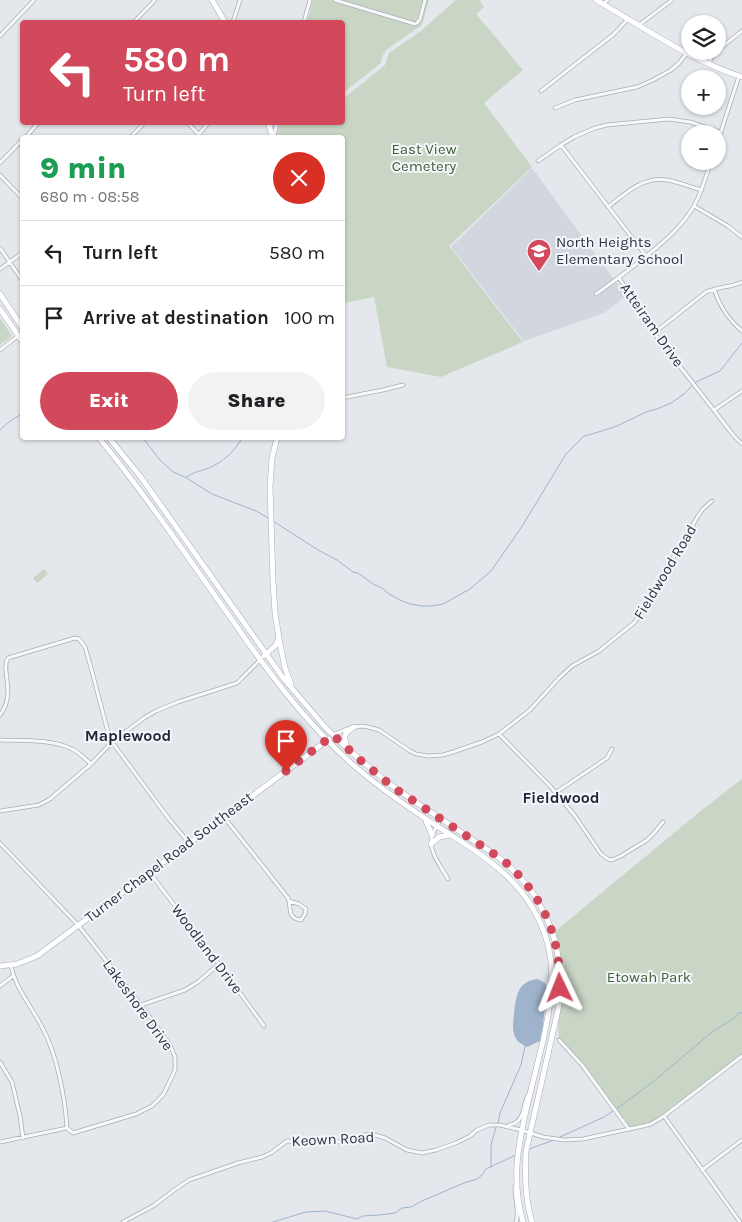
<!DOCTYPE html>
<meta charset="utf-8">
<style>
:root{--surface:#fff;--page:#f2f2f2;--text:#202124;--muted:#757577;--line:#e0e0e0;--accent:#d1495b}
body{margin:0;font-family:Karla,sans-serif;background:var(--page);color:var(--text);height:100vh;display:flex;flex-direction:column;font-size:19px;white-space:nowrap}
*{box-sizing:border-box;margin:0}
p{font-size:16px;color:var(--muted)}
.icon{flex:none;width:28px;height:28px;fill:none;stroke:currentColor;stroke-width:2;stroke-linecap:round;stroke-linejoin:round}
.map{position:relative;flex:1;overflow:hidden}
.side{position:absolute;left:20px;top:135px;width:325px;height:305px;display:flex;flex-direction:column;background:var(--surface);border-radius:5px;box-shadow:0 1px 4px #0004}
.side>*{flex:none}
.hud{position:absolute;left:20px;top:20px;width:325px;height:105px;border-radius:5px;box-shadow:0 1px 4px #0004;background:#d1495b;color:#fff;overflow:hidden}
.controls{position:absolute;left:681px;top:15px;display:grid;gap:10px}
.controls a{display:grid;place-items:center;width:45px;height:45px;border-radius:50%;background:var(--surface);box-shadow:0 1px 4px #0004;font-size:25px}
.pin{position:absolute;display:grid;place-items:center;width:42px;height:42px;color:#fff;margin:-51px -21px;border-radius:50% 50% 50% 0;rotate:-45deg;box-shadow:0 0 5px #0007}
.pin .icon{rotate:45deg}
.me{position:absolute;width:55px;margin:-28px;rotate:358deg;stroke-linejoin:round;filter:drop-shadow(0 0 4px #0008)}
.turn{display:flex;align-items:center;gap:18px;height:105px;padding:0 20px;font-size:22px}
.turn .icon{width:65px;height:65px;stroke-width:2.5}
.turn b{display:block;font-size:35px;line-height:42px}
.round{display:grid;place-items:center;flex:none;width:52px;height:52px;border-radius:26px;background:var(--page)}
.headline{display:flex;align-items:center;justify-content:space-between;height:85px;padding:0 20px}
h1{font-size:30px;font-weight:800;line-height:38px;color:#1e9e55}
.action{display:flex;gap:10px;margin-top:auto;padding:10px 20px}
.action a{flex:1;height:58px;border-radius:30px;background:var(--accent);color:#fff;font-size:20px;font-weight:800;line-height:58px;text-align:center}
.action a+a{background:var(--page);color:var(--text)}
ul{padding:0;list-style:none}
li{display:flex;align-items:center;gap:15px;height:65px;padding:0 20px;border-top:1px solid var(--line)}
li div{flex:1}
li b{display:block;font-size:19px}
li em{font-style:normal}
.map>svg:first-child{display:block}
.built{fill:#d2d6de}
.green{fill:#c9d6c5}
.water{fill:#9fb4cc}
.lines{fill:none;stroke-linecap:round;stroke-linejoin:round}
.stream{stroke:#9fb4cc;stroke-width:1}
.street-casing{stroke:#a9aeb7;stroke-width:4.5}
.secondary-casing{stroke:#a9aeb7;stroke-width:6}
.street{stroke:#f7f8fa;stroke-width:3}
.secondary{stroke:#fff;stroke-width:5}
.route{stroke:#d1495b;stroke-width:9;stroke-dasharray:0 16.2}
.labels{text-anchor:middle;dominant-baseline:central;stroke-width:4;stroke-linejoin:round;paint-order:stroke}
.park-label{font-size:15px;fill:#3f6138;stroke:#f4f6f9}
.poi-label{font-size:15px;fill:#2b3445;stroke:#f4f6f9;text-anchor:start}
.street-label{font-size:15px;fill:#2b3445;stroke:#f4f6f9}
.neighbourhood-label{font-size:16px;font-weight:bold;fill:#1d2536;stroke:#f4f6f9}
</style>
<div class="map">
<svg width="742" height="1222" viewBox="0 0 742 1222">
<rect width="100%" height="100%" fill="#e4e7ec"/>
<!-- built -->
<path class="built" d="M532,168L626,296L604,313L524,341L451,247Z"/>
<!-- green -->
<path class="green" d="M313,0H429L422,25L386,50L382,57L381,63L343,93L342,22H307Z
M456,0H479L484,7L476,14L523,70L484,103L532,167L449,246L523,342L441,377L387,367L374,297L343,303L342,138H278L277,135L280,123L342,122L343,99L385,65L389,53L421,31Z
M0,318L12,336L0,345Z
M44,569L48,574L37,583L33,578Z
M742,779V1056L664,1116L651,1124L628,1128L559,1040L553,933L703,809Z"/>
<!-- water -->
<path class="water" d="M538,979L545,983L547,989L543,1025L540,1041L527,1047C522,1044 518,1043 515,1037C512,1030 513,1022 514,1014C516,997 517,981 538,979Z"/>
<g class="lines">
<!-- stream -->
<path class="stream" d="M0,430L10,421L22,414
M143,438L159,459L173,472L185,477L212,494L256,511L270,519
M186,477C194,472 200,471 209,468C223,462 235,451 242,438
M273,521L318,550L337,560L353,572L358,573L373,584L382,588L389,594L400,600L410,604L422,606H431L443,604L470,589L491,571L521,528L566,454L584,436L592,434L617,426L646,412L657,409L671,403L684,394L696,382L720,371L742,343
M498,1123L500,1113L521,1065L525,1046
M560,1137L604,1117L619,1107L654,1081L712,1032L736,1017L738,1013H742
M529,1149L554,1140
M491,1167V1145L496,1127
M273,1222L306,1212L325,1211L357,1219L363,1216L379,1215L395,1213L402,1208L411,1207L422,1201L464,1183L477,1179L482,1175L486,1169L516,1155"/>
<defs>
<path id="street" d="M335,0L415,24L417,23L420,19L425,0
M603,4L608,0
M134,22L155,0
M233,22L240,0
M304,22L310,0
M639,25L672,0
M0,36L34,0
M718,50L742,31
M709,63L712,56L716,51
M541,91L614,34L628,19
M555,108L575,100L637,87L653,80L671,70L679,63L686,54
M187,122L202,138
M199,134L209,122
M274,137L277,122
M25,138L39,122
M130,138L145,122
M718,141L739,76
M561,145L646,256
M538,161L561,145L574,137L595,128L607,125L669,119L690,122L720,132
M0,163L22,140
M0,175L22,198
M694,206L728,226L742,237
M608,207C626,193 643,176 667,180C679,182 690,187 702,190
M0,248L22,280
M0,269L22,253
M619,278L639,307L654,333L734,436L742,444
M714,289C720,307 728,319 742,331
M596,294C613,282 629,270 645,257C664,242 683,226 695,204C702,191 706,176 711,161
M654,333L706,292C718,287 731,287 742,282
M0,350L22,333
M342,398L383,390L403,385
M714,410L742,391
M0,715C17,693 0,669 8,658L75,638L79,639L85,647L90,664L109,736L112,742L169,819L189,843
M499,734L550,786L575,816L601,854L608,859L612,860L621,856L647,840L654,833L663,822
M333,735L347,729L361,726L368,727L379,730L410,751L416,754L428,756L443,755L453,752L482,742L499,734L530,710L559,678L572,666L599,651L635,622L698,516L703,509L712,501
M0,740C22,741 52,739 72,749C79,752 85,759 91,764
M555,793L607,758L612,749
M0,811L39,805L50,799L91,764L112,742L144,718L156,711L178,702L237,683L260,660
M224,817L288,898C292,907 286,918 301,920L305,914L306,909L299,904L289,901
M441,819C438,824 435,828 433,834C426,849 441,866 448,879
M0,843L78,925L141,1005L170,1045L175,1057V1070L169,1083L163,1095L152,1106L136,1114L73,1133L67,1128
M150,873L219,964L264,1026
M11,965C15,988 32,1007 42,1027C57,1054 65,1097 67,1128
M0,986L13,976
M141,1005L185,990L198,982L219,964
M559,1040L582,1065L628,1128
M0,1062L12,1082L20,1116L23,1138
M664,1116L740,1222
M509,1125C525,1122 522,1108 528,1095
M0,1142L67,1128
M702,1170L742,1140
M515,1186C514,1198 520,1211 516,1222
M123,1222L153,1206L177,1188L189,1180L238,1163L262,1157L271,1153L287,1141L344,1142L363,1135L372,1134L385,1138L407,1150L422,1153L436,1150L456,1143L470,1136L477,1130L489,1125H500L521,1130L543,1137L564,1140L583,1139L643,1126L651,1124L664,1116L742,1056"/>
<path id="secondary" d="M212,0L225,22
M596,0C645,28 688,59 742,77
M268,122L273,138
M0,294L22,327
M0,309L22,341
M99,438C145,494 186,555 228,614C265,668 303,720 352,764C375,784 400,802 426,819C478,853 531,879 548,945C556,978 550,1008 543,1041C538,1061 533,1082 528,1102C518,1145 511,1179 523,1222
M109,438L140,476L284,679L325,727L350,751L387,782L417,803L494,854L508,865L527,885L537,899L546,917L552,931L556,945L560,968V996L558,1010L526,1151C525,1176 525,1199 532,1222
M279,639L285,668L291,684
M264,656L276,645L279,638L275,613L273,581L270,487L272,458L277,438
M348,748C343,738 343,733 354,727
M426,821L432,835
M431,844L439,837L450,835
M0,966L17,964L37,956L329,739"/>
</defs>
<!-- street casing -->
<use href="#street" class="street-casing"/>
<!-- secondary casing -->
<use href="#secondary" class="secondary-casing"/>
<!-- street -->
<use href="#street" class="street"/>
<!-- secondary -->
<use href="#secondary" class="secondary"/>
</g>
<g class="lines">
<!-- route -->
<path class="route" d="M286,771L333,735L359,759L394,788L503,860C543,895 560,935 560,988"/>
</g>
<!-- icons -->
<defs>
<symbol id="school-pin" viewBox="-11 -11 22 30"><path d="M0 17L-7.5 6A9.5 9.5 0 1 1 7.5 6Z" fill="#d1495b" stroke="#f4f6f9"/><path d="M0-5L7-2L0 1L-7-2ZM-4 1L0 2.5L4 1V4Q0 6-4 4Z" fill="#fff"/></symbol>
</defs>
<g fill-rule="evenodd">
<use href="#school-pin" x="525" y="237" width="28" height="38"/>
</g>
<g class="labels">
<!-- park labels -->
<g class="park-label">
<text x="424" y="149">East View<tspan x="424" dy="17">Cemetery</tspan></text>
<text x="649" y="977">Etowah Park</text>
</g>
<!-- poi labels -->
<g class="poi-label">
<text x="556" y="242">North Heights<tspan x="556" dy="17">Elementary School</tspan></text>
</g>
<!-- street labels -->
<g class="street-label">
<text transform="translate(652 325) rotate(55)">Atteiram Drive</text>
<text transform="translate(665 572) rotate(-59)">Fieldwood Road</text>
<text transform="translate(169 857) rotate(-37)">Turner Chapel Road Southeast</text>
<text transform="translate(207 949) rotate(53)">Woodland Drive</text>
<text transform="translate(138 1005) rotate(54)">Lakeshore Drive</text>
<text transform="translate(333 1139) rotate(-3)">Keown Road</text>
</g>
<!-- neighbourhood labels -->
<g class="neighbourhood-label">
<text x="128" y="735">Maplewood</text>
<text x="561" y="797">Fieldwood</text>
</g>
</g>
</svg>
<div class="controls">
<a><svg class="icon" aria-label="layers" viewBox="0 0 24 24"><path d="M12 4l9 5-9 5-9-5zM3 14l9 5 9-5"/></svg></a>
<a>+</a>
<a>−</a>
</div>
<div class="pin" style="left:286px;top:771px;background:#d93025"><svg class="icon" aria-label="arrive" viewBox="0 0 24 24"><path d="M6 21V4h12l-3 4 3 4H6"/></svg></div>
<svg class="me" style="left:560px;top:988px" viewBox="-20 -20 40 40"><path d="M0-17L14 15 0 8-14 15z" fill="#d1495b" stroke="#fff" stroke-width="4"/></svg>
<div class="hud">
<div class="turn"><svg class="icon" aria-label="left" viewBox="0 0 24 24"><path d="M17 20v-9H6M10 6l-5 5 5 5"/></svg><div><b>580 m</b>Turn left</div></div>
</div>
<section class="side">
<div class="headline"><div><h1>9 min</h1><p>680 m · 08:58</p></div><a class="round" style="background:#d93025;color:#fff"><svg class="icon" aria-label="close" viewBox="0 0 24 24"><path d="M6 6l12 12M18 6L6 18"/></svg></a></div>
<ul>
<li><svg class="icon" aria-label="left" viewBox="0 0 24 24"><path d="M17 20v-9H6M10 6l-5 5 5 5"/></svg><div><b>Turn left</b></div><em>580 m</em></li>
<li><svg class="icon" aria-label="arrive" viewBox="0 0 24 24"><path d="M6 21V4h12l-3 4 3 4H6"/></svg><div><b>Arrive at destination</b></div><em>100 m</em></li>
</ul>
<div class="action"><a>Exit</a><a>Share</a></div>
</section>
</div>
